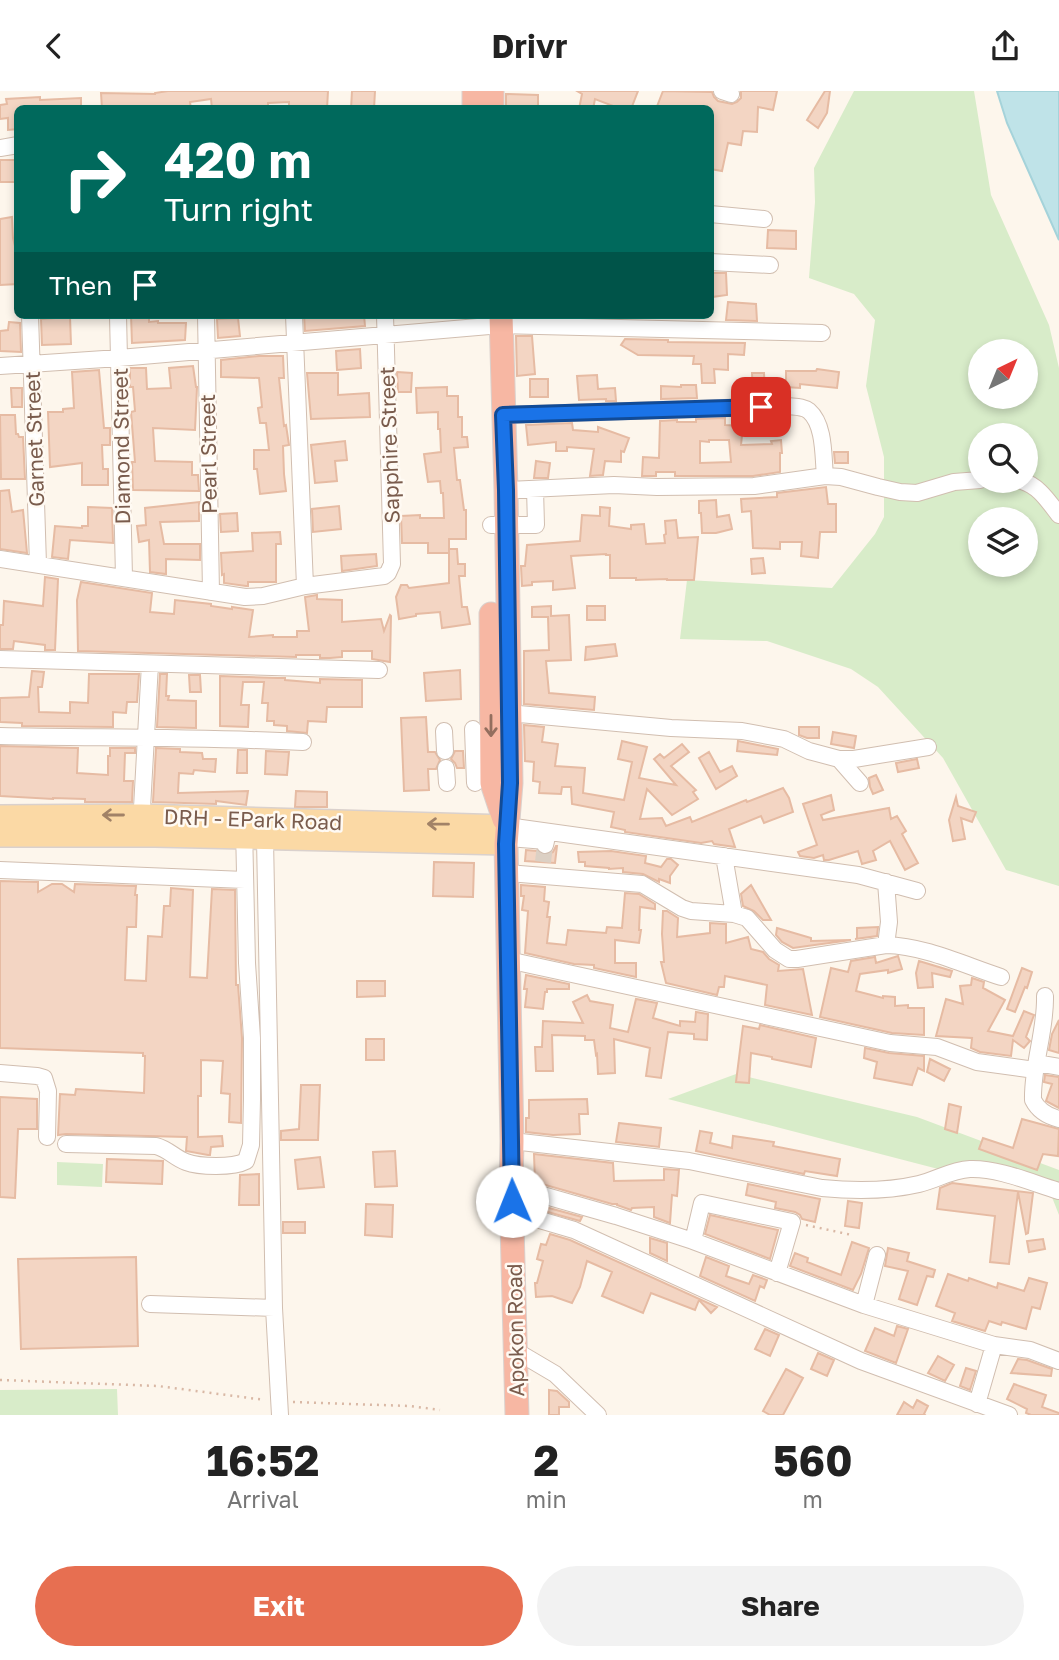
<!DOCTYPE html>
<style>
:root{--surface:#fff;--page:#f2f2f2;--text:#222;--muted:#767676;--accent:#e76f51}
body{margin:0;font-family:"Golos Text",sans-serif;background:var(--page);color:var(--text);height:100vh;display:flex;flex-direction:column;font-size:26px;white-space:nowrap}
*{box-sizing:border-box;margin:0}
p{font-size:23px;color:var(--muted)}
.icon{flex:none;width:38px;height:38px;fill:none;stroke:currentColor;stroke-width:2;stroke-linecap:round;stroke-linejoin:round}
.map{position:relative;height:1324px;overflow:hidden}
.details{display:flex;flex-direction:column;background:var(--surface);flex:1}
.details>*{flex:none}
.top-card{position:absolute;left:14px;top:14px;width:700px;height:214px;border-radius:10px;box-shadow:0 4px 10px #0003;background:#00695c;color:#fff;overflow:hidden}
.needle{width:46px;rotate:43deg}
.controls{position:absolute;left:968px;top:248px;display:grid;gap:14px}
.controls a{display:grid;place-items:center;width:70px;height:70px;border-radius:50%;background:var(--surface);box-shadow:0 4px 10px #0003;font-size:35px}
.pin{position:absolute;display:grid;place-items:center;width:60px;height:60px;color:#fff;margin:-30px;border-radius:14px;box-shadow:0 4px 10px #0006}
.me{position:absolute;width:77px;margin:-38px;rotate:359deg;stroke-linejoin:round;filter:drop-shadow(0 0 5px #0008)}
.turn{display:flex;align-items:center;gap:24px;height:147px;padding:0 35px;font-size:32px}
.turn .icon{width:91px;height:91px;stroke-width:2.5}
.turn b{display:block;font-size:49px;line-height:60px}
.then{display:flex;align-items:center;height:66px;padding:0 35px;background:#0003;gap:14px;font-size:26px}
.eta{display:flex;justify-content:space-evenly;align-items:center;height:119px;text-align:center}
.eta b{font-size:42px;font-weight:700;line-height:49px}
.primary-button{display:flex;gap:14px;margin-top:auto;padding:14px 35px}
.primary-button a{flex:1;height:80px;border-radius:42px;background:var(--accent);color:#fff;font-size:28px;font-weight:700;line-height:80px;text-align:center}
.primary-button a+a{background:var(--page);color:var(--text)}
header{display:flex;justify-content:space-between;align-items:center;height:91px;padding:0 35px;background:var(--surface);font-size:32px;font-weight:700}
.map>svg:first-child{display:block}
.green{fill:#d8ecc9;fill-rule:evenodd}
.water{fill:#bfe3e8;stroke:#a5d3da;stroke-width:2}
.building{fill:#f3d5c3;stroke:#e6bba3;stroke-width:2;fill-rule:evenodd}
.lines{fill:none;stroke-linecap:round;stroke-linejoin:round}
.minor-tunnel{stroke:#dcd0c4;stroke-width:16;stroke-dasharray:16 8;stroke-linecap:butt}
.minor-casing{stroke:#d1beb0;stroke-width:18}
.major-casing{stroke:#dad1cd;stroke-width:24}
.highway-casing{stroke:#dad1cd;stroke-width:25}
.path{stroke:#d9b8a5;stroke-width:2.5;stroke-dasharray:2 5;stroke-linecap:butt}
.minor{stroke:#fff;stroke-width:16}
.major{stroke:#fbd9a5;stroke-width:21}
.highway{stroke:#f7b7a3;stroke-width:23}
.oneway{stroke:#936e5e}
.oneway2{stroke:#a18267}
.route-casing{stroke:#114b97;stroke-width:18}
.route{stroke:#1a73e8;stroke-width:12}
.labels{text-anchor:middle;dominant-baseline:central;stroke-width:5;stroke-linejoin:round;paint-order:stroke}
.street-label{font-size:21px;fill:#7a5c4d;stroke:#fffaf3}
</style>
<header><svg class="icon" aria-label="back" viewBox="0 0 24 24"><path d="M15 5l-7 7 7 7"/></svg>Drivr<svg class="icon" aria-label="share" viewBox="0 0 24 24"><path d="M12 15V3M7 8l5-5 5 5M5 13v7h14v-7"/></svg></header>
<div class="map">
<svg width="1059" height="1324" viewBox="0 0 1059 1324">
<rect width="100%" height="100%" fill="#fdf6ec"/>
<!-- green -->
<path class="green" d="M854,0H974L991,104L1049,234L1059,277V795L1006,779L943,667L878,596L851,578L767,550L680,548L687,489L832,497L875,443L884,426V366L866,295L875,229L854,203L809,187L815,111L814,77ZM980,261H1026V306H980ZM980,345H1026V390H980ZM980,429H1026V474H980Z
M736,983L917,1026L1059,1079V1124L1048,1096L942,1079L668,1008Z
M57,1071L103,1073L102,1096L57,1094Z
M117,1298L118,1324H0V1299Z"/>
<!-- water -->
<path class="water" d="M997,0H1059V149L1007,32Z"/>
<!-- building -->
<path class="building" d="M168,0H328L327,18H289V11L268,12V18H212L211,8L190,11L191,18H102L101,2L155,3V2Z
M352,0H375L374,18H351Z
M577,0H638L631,18H621L595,8L593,18H579L582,3Z
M663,0L712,1L714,6L718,10L732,13L737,11L741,7V0H777L773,19L758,16L757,41L743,40L741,54L728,52L722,80L710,78V18H656Z
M825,0H830L827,22L818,37L807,29Z
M506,3L538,4V18H506Z
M40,6V9L81,7V18H18V38L8,39V27L0,28V14L7,13L6,8Z
M0,69H18V91H0Z
M12,126L13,147L15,155H16L18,193L0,194V128Z
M768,139L796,140V158L767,157Z
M710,182H726L727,204L712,206Z
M728,211L756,213L757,230L726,229Z
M131,224H149V231L158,230V232H186L185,249L132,252Z
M304,224H364L365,235L305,240Z
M70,226L71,253L42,254L41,228Z
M238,227L240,245L218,247L217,228Z
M9,231L20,232L21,261L0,260V240L8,239Z
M516,245H532L535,283L517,285Z
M625,248L668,249V251L745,252L744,264L728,263V279L714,278L715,292H702L701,273H693L694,265L638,264L621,254Z
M360,258L361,277L337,279L336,260Z
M259,265H283L284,287H279L284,335L286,334L289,354L283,355L284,383L286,400L260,403L257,378H254V359H269L266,332H260L258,317L262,316L259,287L221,286V269Z
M193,275L196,296H197L195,339L153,337L155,370L192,371V384H198L199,400L133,399L132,371H135L131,321L135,320L133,296H130V277H146L147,298L171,297L169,277Z
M817,278L839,281L837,297L800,293V297L786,296V280H816Z
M99,279L104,337H110V354H102L103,378H108V394H82V372L50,376L48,321H63V318L74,317L72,281Z
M397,281L412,282L411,301H398Z
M307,282H338V304L369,302L370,326L311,328Z
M752,282H764L765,302H753Z
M597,284L598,298L615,297L616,310H606V308L579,309L577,285Z
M530,288H548V306H530Z
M681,294H696L697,307L661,308V295L681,296Z
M447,296V305H458V326H462V346H467L468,356L454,357L457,389H460L464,419H466V448H449V462H428V452H402L401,425L420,424V427H444L443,402H441L440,390L428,391L424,363L441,361L440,338H438V321L417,322L416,297Z
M11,297H22V316H12Z
M0,324H15L16,343H18L19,346H23L25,388H1Z
M725,327V334L743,335L741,354L772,353L771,350L781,349L782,362H780V381L753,385H675V381H656V385H642L643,366L659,367L660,330L677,329V331H696V328ZM709,349H729L731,371L700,372V350L709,351Z
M572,332L573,339L598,341V336L629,347L624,361L621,360V371L605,370L603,384L590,385L594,358L567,356V360H556V351L528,354L526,334Z
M345,350L347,369L335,370L337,390L315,392L311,354Z
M834,361H848V372H835Z
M536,370L550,372L548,387H534Z
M826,396L828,413H836V441H820L818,467L801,465L802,451H780V458L753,457L751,420L742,421L741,408L777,406V402Z
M9,399L12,421L23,419L27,462L0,458V400Z
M716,409L717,426L729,424L732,438L716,442H702L701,422H699V410Z
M199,411V430L160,431L164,453H200V469L166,468V483L150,481L149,449L139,451L137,435L146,434L145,417Z
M339,415L341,438L313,441L312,418Z
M88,416L112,417L113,452L70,449L68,468L52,466L55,435L82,437V435H88Z
M600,416L610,417L609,435L631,438V434L644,433L646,453L665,452L664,444L666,443L665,430L676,429L678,447L698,446L694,489H667V488L636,489V487H610V464H606V463L571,465L575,497L553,499V490L532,491V494L522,495L521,475H525L527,454L580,450L582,424L600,425Z
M237,422L238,440L221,441L220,423Z
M280,441L281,453H276V491H248V495H246L224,492V483L222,484L221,462L253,460L252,442Z
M449,458H457L458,473H465V485H459L462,516H467L470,533L442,537L440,521L416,523V525L399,528L396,506L401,494H407L409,497L449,492Z
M376,463L377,475L342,480L341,465Z
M763,467L765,482L752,483L751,468Z
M45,486L58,488L55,559H45V554L14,550L13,558H0V534H3L4,510L43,515Z
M81,491L152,502L150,521L174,523L175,509L211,513V515L232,518V516L253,519L249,546L273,544V546H297V540H309L305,506L317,504V508L342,509V531L381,528L384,540L390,524L391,525L390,571L372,568V560H342V566L330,567H320V564H296V566L78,560L77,509Z
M551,515V525L569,524L571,569L546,570L549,602L595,606L594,619L524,613V560L549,559L548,526H532V516Z
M587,515H605V529H587Z
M615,553L617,565L585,569L586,556Z
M460,579L461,608L426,610L424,582Z
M32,580L44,581L42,596H38L39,621L70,622V611L88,612L89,583H139L137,611H127L126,622L113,621V636L22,635V632L0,631V607L29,606Z
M160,583H167L166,605H169L168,609L196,610V637L157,636Z
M189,584H200L201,601H190Z
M220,585L278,587H285V589L320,592V588L362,589V616H327L326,631L308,630L307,642L287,640V635L274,634V630H267L268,612H262L264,591H243L241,614H249L248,636L220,635Z
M426,626L428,661H435L440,669L436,678H428L429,699L404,700L401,627Z
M524,634L544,636L542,651L558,653L555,675L585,677L583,702L624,709L632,671L618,668L622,650L647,656L639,687L676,694L654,668L660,663L664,667L682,653L689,661L671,675L696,699L693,701L698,708L672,724L647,698L640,728L662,727L666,735L690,726L692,731L746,709L747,711L783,697L789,707L793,721L764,732L761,725L729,738L735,756L714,753L712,750L701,752L625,741V739L611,736L614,721L572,713L571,696H562L561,703L539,702L540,691L533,690L534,671L525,670Z
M799,636H819V647H807L799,644Z
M833,641L856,645L854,657L831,653Z
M738,650L778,658L777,664L737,660Z
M0,655L78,657L77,682L108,684V665H110V657H135V662H125L124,690H133L132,711H85V708L53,707V708L0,705Z
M156,657L180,658V661L202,662L203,668H216L215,681L194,679L193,683L179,682L178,702L248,700L246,714L216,710V713L153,711Z
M238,659H247V682H237Z
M266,660L289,661L287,684L265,683Z
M455,660H463L464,677H457L455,672L451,668Z
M709,661L720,681L732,675L737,685L716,698L699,667Z
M917,668L919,677L898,681L896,672Z
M876,684L883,699L873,703L870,696L869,687Z
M296,700L327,701V716H295Z
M831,704L834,719L821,724L823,729L889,717L891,728L897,725L906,740L902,743L918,772L905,779L890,750L873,760L876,769L862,773L858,760L829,769H824L823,764L814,767L800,765L798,761L817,754L803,713Z
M956,706L958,715L976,721L972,731L961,727L965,748L953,750L949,729Z
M556,755H557L555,772L525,770L526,759L537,760L542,764H547L553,761Z
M611,760L646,765L645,772L661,776L667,768H671L678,774L670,785V792L659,788V791L643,783L623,781V777L609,778V777L585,775V771H579L578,761Z
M434,771L474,772L473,806L433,805Z
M0,790L38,791V801L52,793H62L74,801L75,793L136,795L135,804H137L136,836H127L125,889L146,890L148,845L162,846L164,815H170L171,797L193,799L190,886L207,887L212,798L235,799L236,894H238L242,947L241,1032L229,1031L230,1003L221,1002L223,970L201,969V1005H198V1046L222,1045L223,1055L211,1056L210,1064H208L186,1060L187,1046L66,1043L58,1044L60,1003L75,1004L76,998L144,1002L145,965H143V962L0,957Z
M521,794L545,796L544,810L549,811L547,826H550L547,852L566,854L568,839L606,842L607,836L622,837L625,802L639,803L655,813V818L640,816L639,839H641L639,852L615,849V872H636V886L594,877V874L574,873L525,862L528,820L522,819L524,805H521Z
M751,794L771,829H763L754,820L743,815L741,803Z
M663,820H667L678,827L677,846L710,842V832L726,833V852L748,846L751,858L763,861L769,868L779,874L778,880L803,878L812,924L765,914L767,894L725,885L724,896H719L717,904L666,892L661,871H664L662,843Z
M878,836L877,845L855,848H857V837Z
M777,837L811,847V850L851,849L793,857L782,851L776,844Z
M898,865L902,878L888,882V879L860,883L856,900L883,907V905L895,906V915L908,914V917H924V944L892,942L820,926L831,877L848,881L851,870L875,866L876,872Z
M919,870L952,880L950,886L932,882L933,896L918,897L916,882Z
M1022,877L1032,881L1027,897L1025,896L1015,921L1007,918Z
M526,884L569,893V898H547V901H545L543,918L525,916L527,898H524Z
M972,887L984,891L983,897L1005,909L988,940L1013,945L1024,920L1034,924L1026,946L1030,950L1024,957L1013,949L1011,965L980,961L971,957L972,947L936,945L946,908L963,913L960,895L971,894Z
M357,890H385V905L357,906Z
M587,904L590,910L613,914L610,937L628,941L636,908L657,912L653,927L680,935V930L695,931L696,921L708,923L707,949L694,948V943L668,941L661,987L646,985L650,957L614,948L615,982L598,983L597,963L596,964L594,949H585V945L552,944L553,980H536L535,956H542L543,930L583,932L573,911Z
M1059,929V962L1049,959L1052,943Z
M760,934L816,947L811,976L772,968V966L751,962L749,992L736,991L743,935L759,938Z
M366,948H384V969H366Z
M865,957L889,962L924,965V980L918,977L912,994L874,987L877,971L864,967Z
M930,968L950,978L944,990L927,981Z
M1045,984L1059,986V1017L1046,1010L1052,993L1044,991Z
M301,994H320L318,1049H281V1040L299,1038Z
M0,1006L37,1008V1038H18L15,1107L0,1106Z
M587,1008L588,1023H579L580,1043L553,1044L526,1041V1027H529V1009Z
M949,1013L961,1016L957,1042L945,1038Z
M1022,1028L1059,1038L1058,1065L1043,1063L1037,1079L979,1058L983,1047L1013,1057Z
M619,1032L661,1037L659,1056L616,1051Z
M700,1040L712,1042L710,1052L732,1057L733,1045L774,1051L773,1055L840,1068L837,1085L805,1080L804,1083L696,1060Z
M395,1060L397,1095L375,1096L373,1061Z
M534,1063L613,1072L614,1090L664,1089V1078L679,1079L677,1105L672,1104L670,1132L654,1126V1116L632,1117L631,1119L617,1114V1113H612L535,1091Z
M320,1066L324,1096L298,1098L295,1069Z
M107,1068L163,1070L162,1093L106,1091Z
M259,1083V1114H239L240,1084Z
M952,1092L1033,1102L1028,1142L1026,1143L1018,1101L1009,1173L990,1171L995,1125L937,1118L940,1097Z
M748,1093L820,1108L815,1131L802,1128L800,1124L795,1121L775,1117L776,1111L746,1104Z
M848,1110L862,1112L859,1137L845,1135Z
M366,1113L393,1114L392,1146L365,1144Z
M538,1114L582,1126L580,1130L537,1118Z
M710,1124L778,1139L770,1168L705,1143Z
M283,1131H305V1142H283Z
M550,1143L570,1149L717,1216L711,1222L699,1209L695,1219L651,1202L643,1222L602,1205L612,1181L587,1170L580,1196L572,1212L552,1205L536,1206L535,1192H537L543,1170L537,1168L541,1153L546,1154Z
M650,1147L667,1152V1170L650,1162Z
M1043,1148L1045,1158L1029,1161L1027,1150Z
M852,1151L869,1157L861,1183L853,1199L790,1175L795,1162L808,1167L807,1171L841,1184Z
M888,1157L909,1162L907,1170L935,1179L933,1186L927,1185L917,1214L899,1208L908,1180L885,1175Z
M136,1166L138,1255L21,1258L18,1168Z
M706,1166L729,1175L726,1185L749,1193L753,1184L767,1189L764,1197L760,1195L755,1210L700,1185Z
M948,1183L968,1190L969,1187L997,1197L998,1192L1024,1200L1029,1187L1047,1192L1040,1218L1032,1216L1026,1238L1002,1231L1001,1234L989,1230L985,1240L952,1230L955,1222L936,1215Z
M897,1235L908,1238L896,1272L865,1260L875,1237L894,1245Z
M765,1238L779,1244L770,1265L755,1258Z
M818,1262L834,1269L827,1285L811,1278Z
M938,1265L954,1274L945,1290L928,1282Z
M1018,1268L1027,1269L1052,1278L1051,1285L1011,1282Z
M966,1277L976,1280L970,1299L960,1295Z
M786,1278L803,1287L783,1324H770L763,1320Z
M1014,1293L1046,1304L1042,1316L1059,1322V1324H1031L1026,1322L1027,1318L1007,1308Z
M549,1299L557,1300L569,1311V1316H559V1324H549Z
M917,1309L928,1315L924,1323L925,1324H897L904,1311L913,1317Z"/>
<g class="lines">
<!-- minor-tunnel -->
<path class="minor-tunnel" d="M543,771L545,754"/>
<defs>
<path id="minor" d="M722,0L731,3
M0,57L18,54
M710,123L764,128
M710,171L770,174
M30,224L38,473
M118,224L124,486
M206,224L211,501
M294,224L305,495
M0,275L119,267L501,234L822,242
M503,324L787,315C794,316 803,315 809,320C825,334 823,366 825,385
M1022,390C1039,395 1048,410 1059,424
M506,399L614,394L657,396L754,395L825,385L841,386L878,396L900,401L917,402L954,391L980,389
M491,434H536L535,398
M0,468L245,506L263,505L305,495L384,485L388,482L392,473L385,224
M0,568L379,579
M508,622L671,637L742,640L784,648L809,660L839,668H854L928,656
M473,638L475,692
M444,640L445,660
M0,645C101,647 202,646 303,651
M839,668L860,692
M446,677L447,692
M141,735L150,573
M507,735L858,784L917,800
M507,747L546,750L545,754
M265,748L274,1217L280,1324
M724,765L734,823
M0,779L245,789
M507,782L642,793L682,817L691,820L734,823L747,827L775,859L789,868H797L886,854C925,855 964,874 1001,886
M886,854L889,831L886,791
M508,869L890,952L937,956L977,971L1035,979
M1045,905C1046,940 1032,974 1033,1009C1038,1019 1047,1025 1059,1028
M1037,972L1059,976
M0,982L37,985L44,987L48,1000L47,1046
M512,1050L689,1070L822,1097C852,1100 889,1100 919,1093C936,1089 951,1079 970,1078C999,1077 1032,1092 1059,1100
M66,1053L156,1055C168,1058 175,1067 186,1071C199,1076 233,1077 246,1070L251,1054L252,1008V947L247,872L244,737
M511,1095L616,1125L693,1150L864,1214L994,1254L1030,1259L1059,1270
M512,1124L540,1129L574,1139L861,1270L1009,1324
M693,1150L702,1112L792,1131L777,1182
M150,1213L274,1217
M864,1214L877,1164
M516,1260L555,1283L598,1324
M977,1313L994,1254"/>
<path id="major" d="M0,725L141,724L507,735
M0,745H155L506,753"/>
<path id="highway" d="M474,0V18
M492,0V18
M501,224L506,399L511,692L506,753L512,1050L511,1095L517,1324
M491,523L492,692L504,728"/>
</defs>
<!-- minor casing -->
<use href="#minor" class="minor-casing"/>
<!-- major casing -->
<use href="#major" class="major-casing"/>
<!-- highway casing -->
<use href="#highway" class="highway-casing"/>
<!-- path -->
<path class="path" d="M806,1134L852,1144
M0,1289L158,1295L265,1309
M293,1311L410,1315L440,1319"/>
<!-- minor -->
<use href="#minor" class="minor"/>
<!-- major -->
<use href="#major" class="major"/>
<!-- highway -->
<use href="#highway" class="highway"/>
</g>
<!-- one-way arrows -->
<defs><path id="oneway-shaft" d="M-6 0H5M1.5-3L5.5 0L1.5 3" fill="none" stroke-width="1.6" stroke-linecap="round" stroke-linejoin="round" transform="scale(1.75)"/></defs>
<use class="oneway" href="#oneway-shaft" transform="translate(491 635) rotate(90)"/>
<g class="oneway2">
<use href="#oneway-shaft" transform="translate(113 724) rotate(180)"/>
<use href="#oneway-shaft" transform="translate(438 733) rotate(-179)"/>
</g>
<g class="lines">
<defs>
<path id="route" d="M512,1110L506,753L510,692L506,399L503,324L761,316"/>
</defs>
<!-- route casing -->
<use href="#route" class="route-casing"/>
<!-- route -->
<use href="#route" class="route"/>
</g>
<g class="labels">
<!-- street labels -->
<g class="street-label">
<text transform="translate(34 348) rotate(-92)">Garnet Street</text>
<text transform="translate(389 354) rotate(-92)">Sapphire Street</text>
<text transform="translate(121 355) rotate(-91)">Diamond Street</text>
<text transform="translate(208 363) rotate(-91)">Pearl Street</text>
<text transform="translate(253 728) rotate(2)">DRH - EPark Road</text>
<text transform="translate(515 1239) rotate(-91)">Apokon Road</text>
</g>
</g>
</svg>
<div class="controls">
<a><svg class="needle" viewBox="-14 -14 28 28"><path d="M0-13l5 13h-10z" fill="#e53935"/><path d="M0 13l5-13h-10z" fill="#767676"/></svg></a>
<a><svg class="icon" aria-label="search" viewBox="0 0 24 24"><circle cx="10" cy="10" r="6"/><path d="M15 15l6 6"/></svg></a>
<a><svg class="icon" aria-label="layers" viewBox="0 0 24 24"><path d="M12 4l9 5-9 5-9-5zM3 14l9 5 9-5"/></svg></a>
</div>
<div class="pin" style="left:761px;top:316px;background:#d93025"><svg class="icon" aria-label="arrive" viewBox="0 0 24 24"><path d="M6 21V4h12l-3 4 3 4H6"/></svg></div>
<svg class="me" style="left:512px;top:1110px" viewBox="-20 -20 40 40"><circle r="19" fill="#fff"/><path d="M0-13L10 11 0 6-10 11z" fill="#1a73e8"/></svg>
<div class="top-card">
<div class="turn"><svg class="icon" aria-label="right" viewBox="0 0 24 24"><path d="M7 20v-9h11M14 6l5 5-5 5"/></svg><div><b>420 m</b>Turn right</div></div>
<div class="then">Then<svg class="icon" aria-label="arrive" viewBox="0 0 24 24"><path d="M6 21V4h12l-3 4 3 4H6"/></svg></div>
</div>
</div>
<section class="details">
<div class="eta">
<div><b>16:52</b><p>Arrival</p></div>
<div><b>2</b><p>min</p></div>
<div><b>560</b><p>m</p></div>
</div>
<div class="primary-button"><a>Exit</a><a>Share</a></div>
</section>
